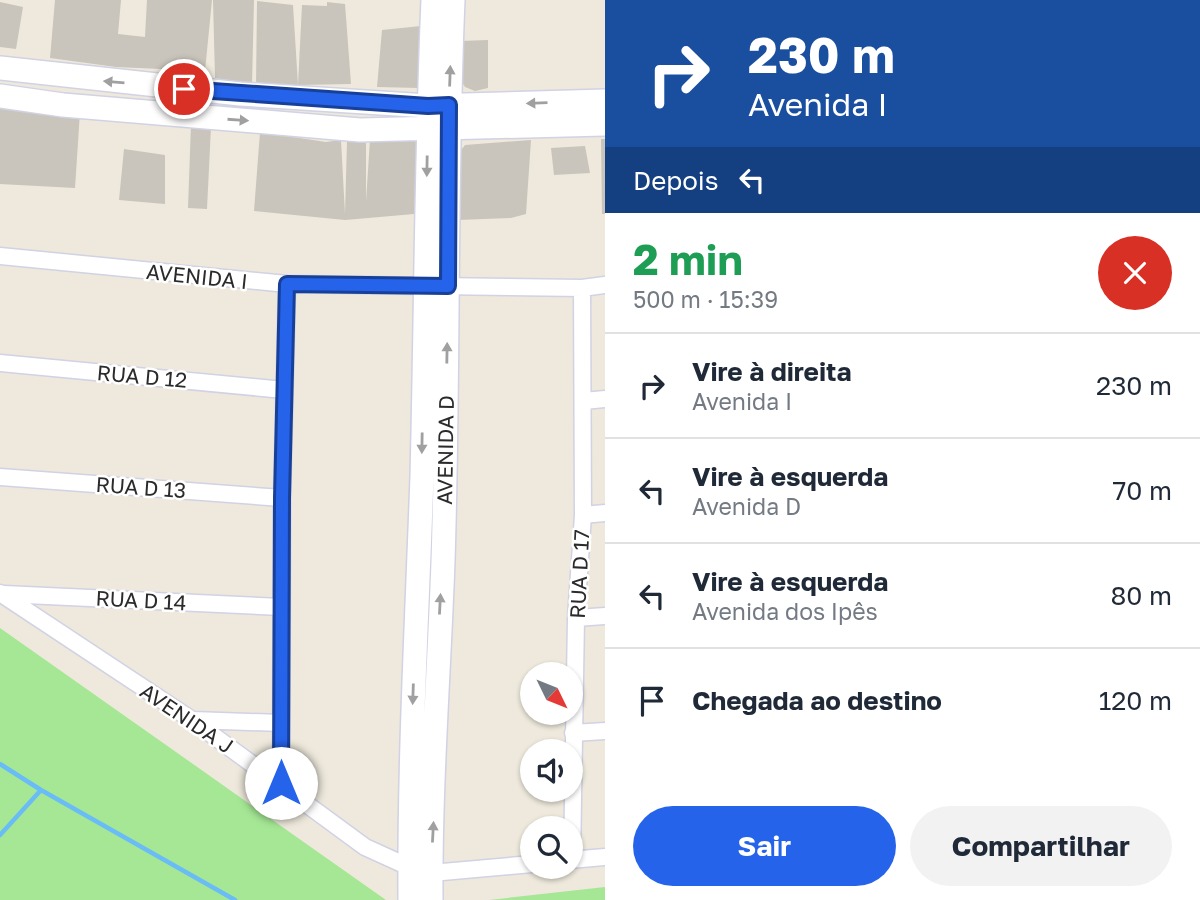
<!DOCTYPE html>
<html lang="pt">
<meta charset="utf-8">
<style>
:root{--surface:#fff;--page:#f2f2f3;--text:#1f2937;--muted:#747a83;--line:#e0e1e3;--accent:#2563eb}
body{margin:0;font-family:"Golos Text",sans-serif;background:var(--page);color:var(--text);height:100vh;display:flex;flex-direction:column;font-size:26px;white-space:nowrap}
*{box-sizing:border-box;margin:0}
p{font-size:23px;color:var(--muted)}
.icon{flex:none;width:38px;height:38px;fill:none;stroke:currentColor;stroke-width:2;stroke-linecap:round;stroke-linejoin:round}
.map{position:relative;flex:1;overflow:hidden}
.sheet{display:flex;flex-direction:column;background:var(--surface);width:595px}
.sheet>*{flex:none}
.guide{background:#1a4fa0;color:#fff;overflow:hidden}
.needle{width:46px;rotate:133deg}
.tools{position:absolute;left:520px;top:662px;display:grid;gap:14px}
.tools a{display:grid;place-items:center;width:63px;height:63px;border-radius:50%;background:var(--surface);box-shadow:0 2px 5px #0004;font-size:35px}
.pin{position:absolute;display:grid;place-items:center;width:60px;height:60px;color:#fff;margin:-30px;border:4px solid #fff;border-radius:50%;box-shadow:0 2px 7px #0007}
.me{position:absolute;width:77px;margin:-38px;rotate:0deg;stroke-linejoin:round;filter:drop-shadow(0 0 5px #0008)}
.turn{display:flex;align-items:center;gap:24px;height:147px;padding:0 28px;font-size:32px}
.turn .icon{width:91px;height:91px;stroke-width:2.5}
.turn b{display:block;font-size:49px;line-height:60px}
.then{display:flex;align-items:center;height:66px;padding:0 28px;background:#0003;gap:14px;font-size:26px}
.round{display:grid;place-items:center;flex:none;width:74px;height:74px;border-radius:37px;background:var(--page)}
.summary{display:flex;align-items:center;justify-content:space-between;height:119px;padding:0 28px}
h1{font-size:42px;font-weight:700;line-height:52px;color:#1e9e55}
.button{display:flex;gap:14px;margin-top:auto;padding:14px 28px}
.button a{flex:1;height:80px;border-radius:42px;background:var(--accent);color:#fff;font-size:28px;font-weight:700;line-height:80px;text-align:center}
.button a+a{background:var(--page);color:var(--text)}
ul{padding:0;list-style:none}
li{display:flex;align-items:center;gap:21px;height:105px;padding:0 28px;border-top:2px solid var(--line)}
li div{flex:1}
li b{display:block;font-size:26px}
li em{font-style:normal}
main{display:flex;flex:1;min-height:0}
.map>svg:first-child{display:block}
.green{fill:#a5e795}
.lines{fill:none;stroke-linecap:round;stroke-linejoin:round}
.stream{stroke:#69bcf6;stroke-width:4.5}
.building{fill:#c9c5bc}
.minor-casing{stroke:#d1d2e4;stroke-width:19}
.secondary-casing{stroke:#d1d2e4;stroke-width:26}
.minor{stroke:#fff;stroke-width:16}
.secondary{stroke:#fff;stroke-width:23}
.oneway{fill:#a0a0a0}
.route-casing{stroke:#184099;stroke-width:18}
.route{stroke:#2563eb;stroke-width:12}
.labels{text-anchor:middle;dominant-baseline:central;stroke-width:5;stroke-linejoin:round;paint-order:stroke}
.street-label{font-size:21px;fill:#2b2b2b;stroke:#fff}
</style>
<main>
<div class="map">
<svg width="605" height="900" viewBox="0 0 605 900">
<rect width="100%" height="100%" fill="#eee9dc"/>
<!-- green -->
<path class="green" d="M0,628L386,900H0Z
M605,887V900H489Z"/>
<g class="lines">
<!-- stream -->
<path class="stream" d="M0,764L41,790L235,900
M0,835L41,790"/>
</g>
<!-- building -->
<path class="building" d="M55,0H121L118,34L145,37L147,0H212L205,71L116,67L50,58Z
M213,0H254L252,85L215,78Z
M257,1L293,5L298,85H256Z
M0,2L23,7L16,49L0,47Z
M327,2L345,4L351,84L298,85L302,5L327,6Z
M421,26L419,88L377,87L382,30Z
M488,40V88L475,91L465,87L460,79V41Z
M0,106L80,112L75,188L0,184Z
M191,124L211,127L207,209L188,208Z
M260,132L326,142L341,140L345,214L347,141L366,143V202L370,139L411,137L418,144L414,214L345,220L254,211Z
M601,139H605V214H602Z
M531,140L526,214L511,218L458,220V154L465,145Z
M585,146L590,173L554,175L551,148Z
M124,149L165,155V204L119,200Z"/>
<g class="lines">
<defs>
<path id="minor" d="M0,256L287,284L582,288L605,285
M0,363L284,390
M584,401L605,399
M0,477L282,498
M583,515L605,513
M0,593L192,720L365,847L409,867L431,873L532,864
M4,594L281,607
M576,618L605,616
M193,720L281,723
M573,733L605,731
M281,783L282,498L287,284
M570,860L605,857
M572,860L576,618L583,515L582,288"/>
<path id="secondary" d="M0,68L240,94L428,106L605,101
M0,96L63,105L360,130L605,124
M410,900C409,759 417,618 422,476C426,318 426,159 433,0
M431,900C430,787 439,674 443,561C449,374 445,187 453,0"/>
</defs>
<!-- minor casing -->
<use href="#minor" class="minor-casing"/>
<!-- secondary casing -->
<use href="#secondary" class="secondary-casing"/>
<!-- minor -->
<use href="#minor" class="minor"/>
<!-- secondary -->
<use href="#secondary" class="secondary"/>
</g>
<!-- one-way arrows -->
<defs><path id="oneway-solid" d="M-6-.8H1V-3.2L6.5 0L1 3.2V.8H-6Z" transform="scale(1.75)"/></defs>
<g class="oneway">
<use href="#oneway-solid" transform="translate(450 76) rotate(-88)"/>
<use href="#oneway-solid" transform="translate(114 82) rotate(-175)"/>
<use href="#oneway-solid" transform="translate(537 103) rotate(178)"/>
<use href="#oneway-solid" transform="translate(238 120) rotate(4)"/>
<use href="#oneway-solid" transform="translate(427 166) rotate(91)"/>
<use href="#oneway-solid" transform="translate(447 353) rotate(-89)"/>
<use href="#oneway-solid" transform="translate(422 443) rotate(91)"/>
<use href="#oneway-solid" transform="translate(440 604) rotate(-87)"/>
<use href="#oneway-solid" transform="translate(413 694) rotate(92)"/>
<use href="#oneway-solid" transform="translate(433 832) rotate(-87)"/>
</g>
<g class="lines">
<defs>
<path id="route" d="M184,89L428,106L449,105L448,286L287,284L282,498L281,783"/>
</defs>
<!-- route casing -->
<use href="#route" class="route-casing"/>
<!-- route -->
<use href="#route" class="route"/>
</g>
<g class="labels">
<!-- street labels -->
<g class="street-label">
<text transform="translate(197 276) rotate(6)">AVENIDA I</text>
<text transform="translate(142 376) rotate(5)">RUA D 12</text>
<text transform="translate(445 450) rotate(-89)">AVENIDA D</text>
<text transform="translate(141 487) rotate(4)">RUA D 13</text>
<text transform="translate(579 574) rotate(-87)">RUA D 17</text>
<text transform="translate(141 600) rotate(3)">RUA D 14</text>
<text transform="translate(187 718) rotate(34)">AVENIDA J</text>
</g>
</g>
</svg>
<div class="tools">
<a><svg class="needle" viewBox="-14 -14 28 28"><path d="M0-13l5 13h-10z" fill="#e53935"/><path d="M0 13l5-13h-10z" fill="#747a83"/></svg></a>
<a><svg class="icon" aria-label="sound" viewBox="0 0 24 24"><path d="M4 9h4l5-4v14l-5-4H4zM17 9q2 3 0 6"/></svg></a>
<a><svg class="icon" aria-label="search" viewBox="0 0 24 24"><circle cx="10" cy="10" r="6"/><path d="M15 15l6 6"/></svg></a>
</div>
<div class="pin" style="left:184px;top:89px;background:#d93025"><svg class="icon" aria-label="arrive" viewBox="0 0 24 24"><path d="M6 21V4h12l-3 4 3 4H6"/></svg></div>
<svg class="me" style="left:281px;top:783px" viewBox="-20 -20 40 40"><circle r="19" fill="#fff"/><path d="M0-13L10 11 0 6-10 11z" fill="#2563eb"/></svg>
</div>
<section class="sheet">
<div class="guide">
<div class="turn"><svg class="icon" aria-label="right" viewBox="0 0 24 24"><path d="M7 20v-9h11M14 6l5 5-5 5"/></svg><div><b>230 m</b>Avenida I</div></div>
<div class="then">Depois<svg class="icon" aria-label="left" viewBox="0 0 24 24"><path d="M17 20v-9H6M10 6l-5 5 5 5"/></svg></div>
</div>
<div class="summary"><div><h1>2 min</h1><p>500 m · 15:39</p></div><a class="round" style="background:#d93025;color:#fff"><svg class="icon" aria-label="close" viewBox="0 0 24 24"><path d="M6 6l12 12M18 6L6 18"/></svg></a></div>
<ul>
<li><svg class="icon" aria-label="right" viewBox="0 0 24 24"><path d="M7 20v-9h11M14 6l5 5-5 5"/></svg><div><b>Vire à direita</b><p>Avenida I</p></div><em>230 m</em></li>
<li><svg class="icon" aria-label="left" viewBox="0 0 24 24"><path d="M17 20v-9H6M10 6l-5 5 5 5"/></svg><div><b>Vire à esquerda</b><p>Avenida D</p></div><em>70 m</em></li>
<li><svg class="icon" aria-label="left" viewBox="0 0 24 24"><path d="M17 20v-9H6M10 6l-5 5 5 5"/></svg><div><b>Vire à esquerda</b><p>Avenida dos Ipês</p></div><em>80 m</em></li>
<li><svg class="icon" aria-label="arrive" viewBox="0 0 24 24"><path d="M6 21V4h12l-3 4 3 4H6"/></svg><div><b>Chegada ao destino</b></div><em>120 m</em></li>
</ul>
<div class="button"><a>Sair</a><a>Compartilhar</a></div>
</section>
</main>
